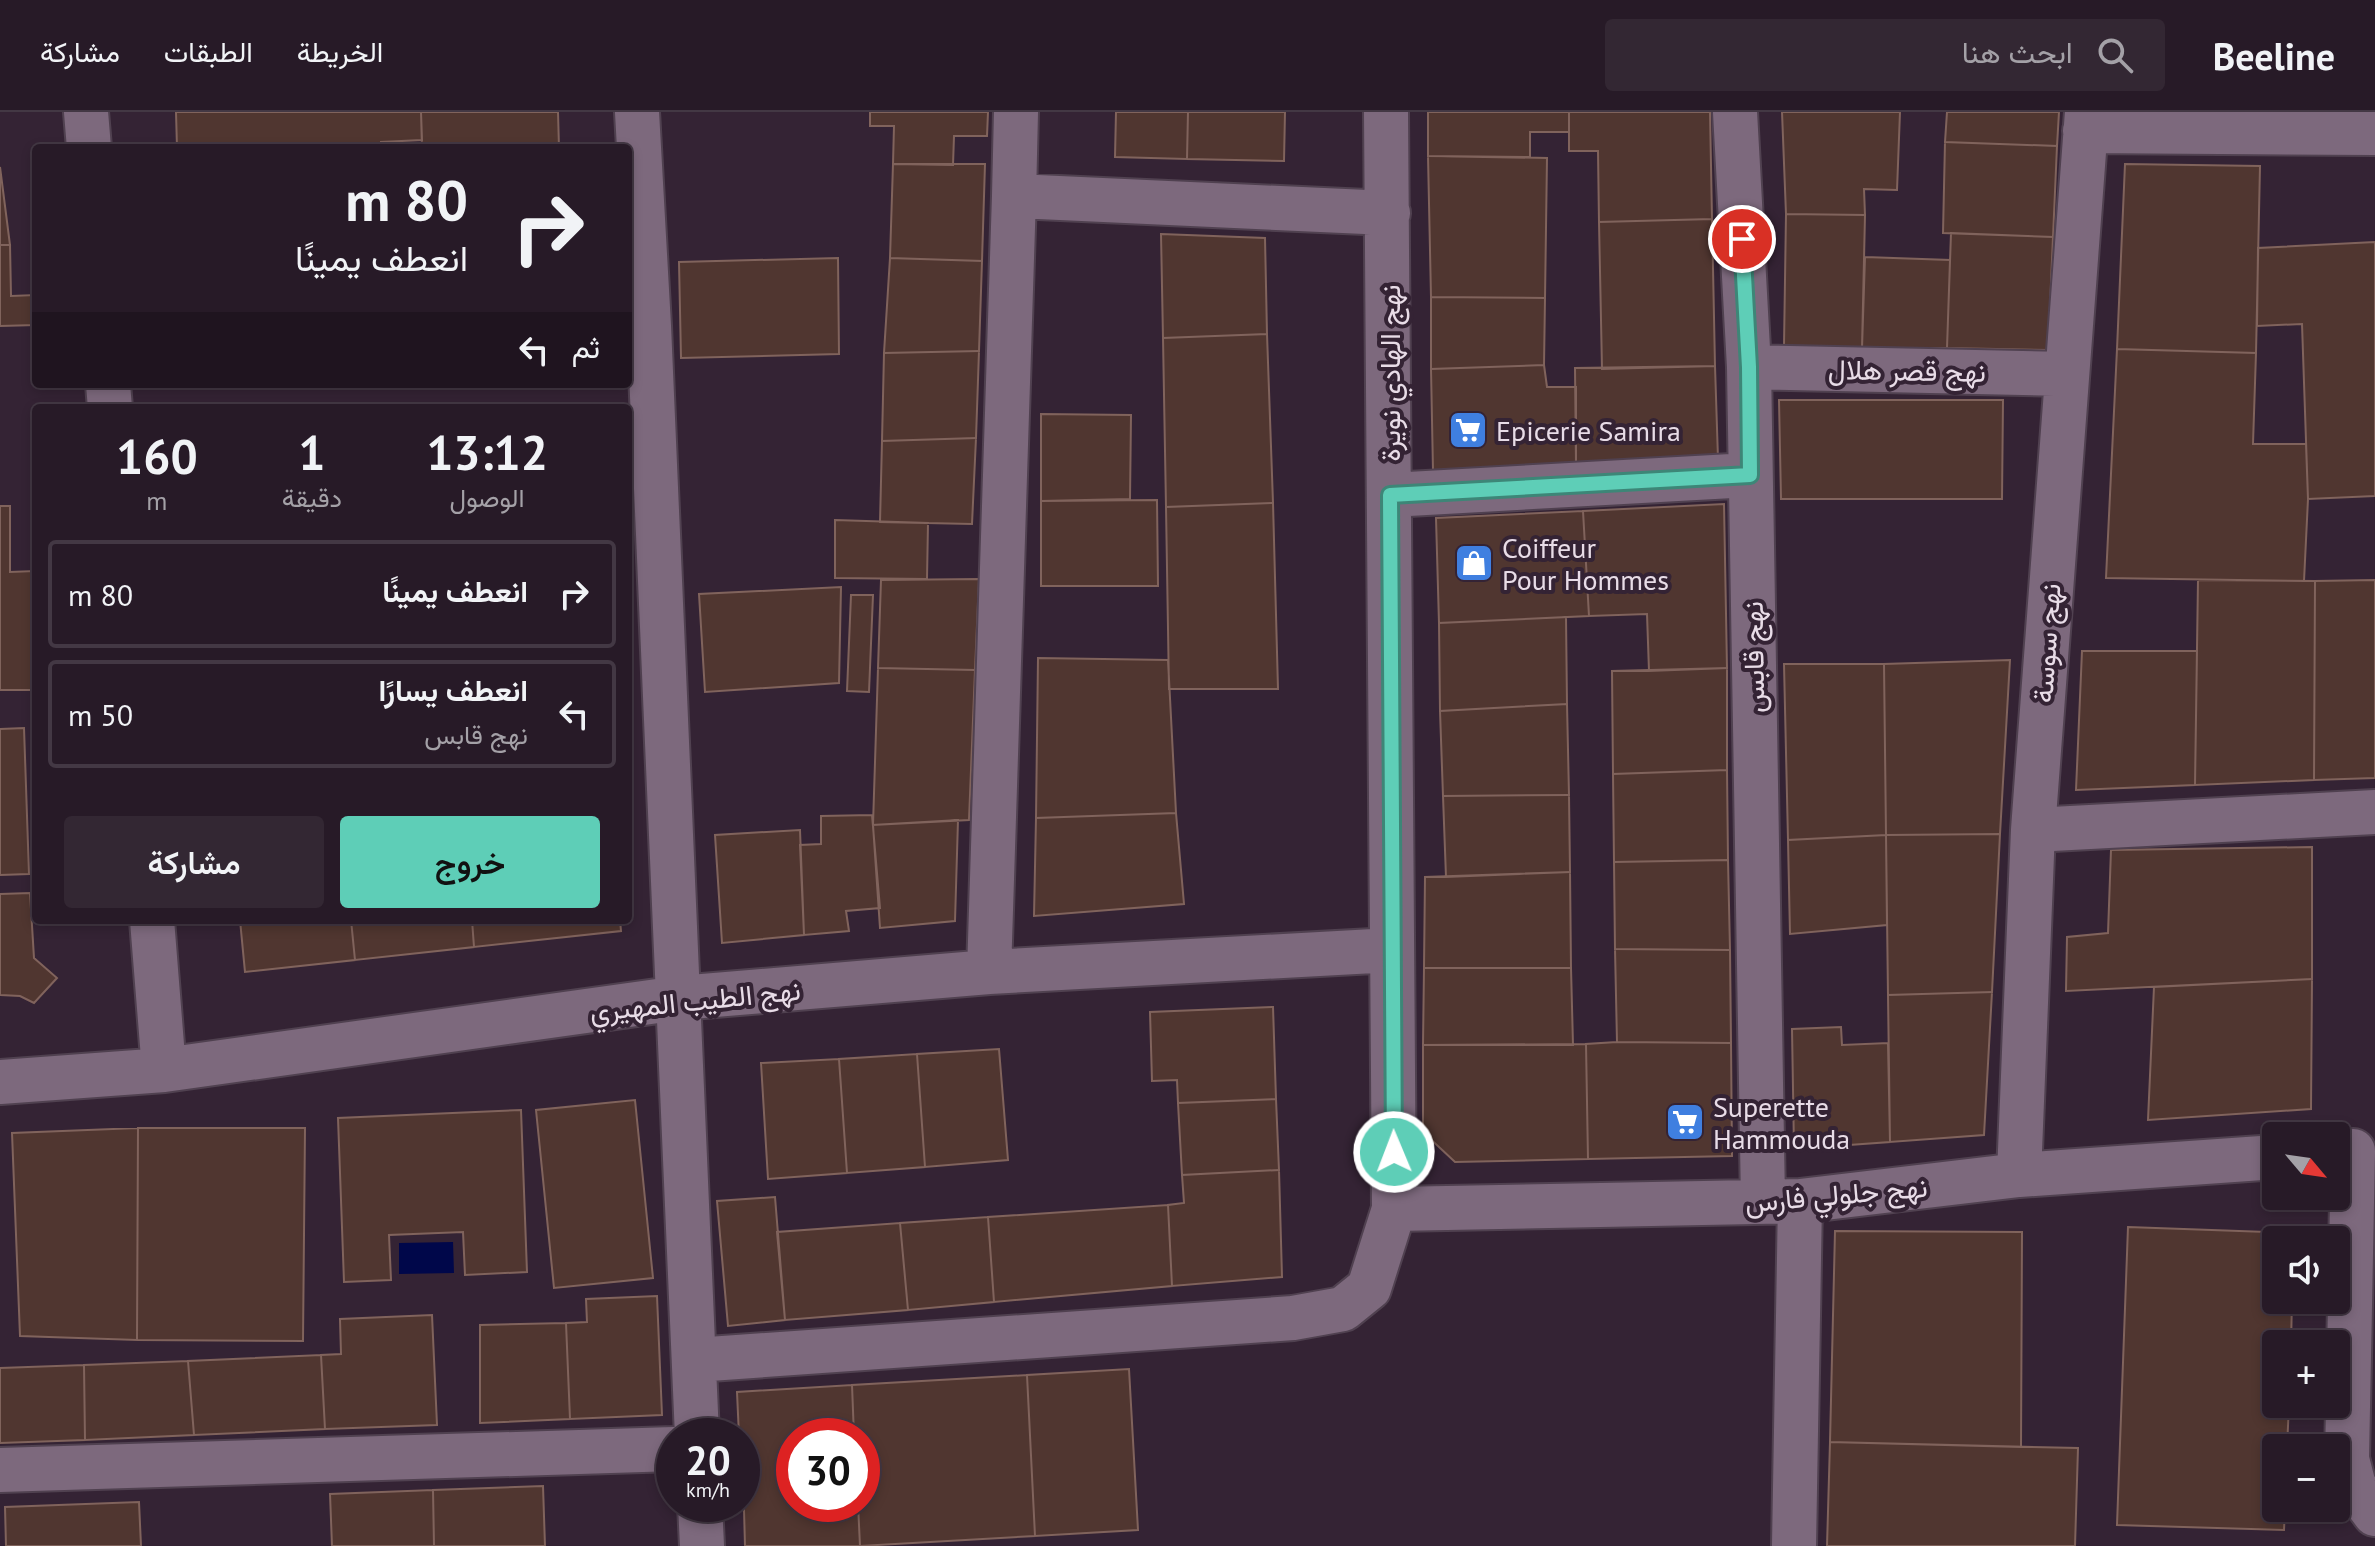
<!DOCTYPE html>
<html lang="ar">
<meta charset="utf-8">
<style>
:root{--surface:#271a27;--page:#332733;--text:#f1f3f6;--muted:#a4a1a7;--line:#433844;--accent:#5eceb7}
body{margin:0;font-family:"PT Sans",Vazirmatn,sans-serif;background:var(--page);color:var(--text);direction:rtl;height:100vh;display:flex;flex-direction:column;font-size:30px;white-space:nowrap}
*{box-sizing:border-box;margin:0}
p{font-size:26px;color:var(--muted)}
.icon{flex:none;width:44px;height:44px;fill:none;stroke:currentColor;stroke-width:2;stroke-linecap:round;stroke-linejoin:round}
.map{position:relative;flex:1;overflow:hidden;direction:ltr}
.sheet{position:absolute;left:32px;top:292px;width:600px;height:520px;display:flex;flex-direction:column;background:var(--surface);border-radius:8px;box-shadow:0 4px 12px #0003,0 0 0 2px var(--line);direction:rtl}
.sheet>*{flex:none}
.guide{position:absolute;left:32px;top:32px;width:600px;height:244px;border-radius:8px;box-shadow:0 4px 12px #0003,0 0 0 2px var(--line);direction:rtl;background:#271a27;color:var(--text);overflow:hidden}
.needle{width:52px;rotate:119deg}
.fabs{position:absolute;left:2262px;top:1010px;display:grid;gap:16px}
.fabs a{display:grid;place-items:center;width:88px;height:88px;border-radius:8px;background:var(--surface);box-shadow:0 4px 12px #0003,0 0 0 2px var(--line);font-size:40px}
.speed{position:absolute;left:656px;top:1306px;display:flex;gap:16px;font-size:40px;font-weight:700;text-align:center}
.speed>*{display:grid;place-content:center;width:104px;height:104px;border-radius:50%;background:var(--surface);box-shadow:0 4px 12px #0003,0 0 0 2px var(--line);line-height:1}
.speed small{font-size:20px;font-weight:400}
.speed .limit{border:12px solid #d22;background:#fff;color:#111}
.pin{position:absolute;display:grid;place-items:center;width:68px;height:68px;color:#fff;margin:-34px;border:4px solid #fff;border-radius:50%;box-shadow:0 2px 8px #0007}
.me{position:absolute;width:88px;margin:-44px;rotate:359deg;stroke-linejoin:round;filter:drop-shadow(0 0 6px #0008)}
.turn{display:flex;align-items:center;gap:28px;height:168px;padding:0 32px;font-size:36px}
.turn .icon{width:104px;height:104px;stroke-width:2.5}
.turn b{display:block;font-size:56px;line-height:68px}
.then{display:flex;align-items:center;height:76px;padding:0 32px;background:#0003;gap:16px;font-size:30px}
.eta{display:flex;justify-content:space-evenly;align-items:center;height:136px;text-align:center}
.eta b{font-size:48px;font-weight:600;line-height:56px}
.button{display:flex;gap:16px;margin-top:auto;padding:16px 32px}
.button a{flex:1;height:92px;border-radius:8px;background:var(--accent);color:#111;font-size:32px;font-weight:600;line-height:92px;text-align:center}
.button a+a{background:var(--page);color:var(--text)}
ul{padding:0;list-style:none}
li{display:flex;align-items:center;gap:24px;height:108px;margin:0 16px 12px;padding:0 16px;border:4px solid var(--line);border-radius:8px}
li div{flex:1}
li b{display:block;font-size:30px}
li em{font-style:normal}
header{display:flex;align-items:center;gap:48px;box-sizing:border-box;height:112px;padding:0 40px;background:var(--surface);border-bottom:2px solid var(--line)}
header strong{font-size:38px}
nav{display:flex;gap:44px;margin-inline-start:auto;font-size:28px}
.search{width:560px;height:72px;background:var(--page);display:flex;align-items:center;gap:20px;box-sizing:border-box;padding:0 28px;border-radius:8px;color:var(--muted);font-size:30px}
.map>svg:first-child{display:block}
.water{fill:#00074a}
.building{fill:#503630;stroke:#80635c;stroke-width:2}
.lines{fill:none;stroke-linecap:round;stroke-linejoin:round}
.minor-casing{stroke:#504150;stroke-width:48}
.minor{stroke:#7d697d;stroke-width:44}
.route-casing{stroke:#3d8677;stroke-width:20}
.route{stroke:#5eceb7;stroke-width:14}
.labels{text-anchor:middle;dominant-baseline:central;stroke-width:8;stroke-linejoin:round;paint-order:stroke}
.street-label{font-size:28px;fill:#e8dce7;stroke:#342334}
.poi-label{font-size:28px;fill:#e8dce7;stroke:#342334;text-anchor:start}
</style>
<header>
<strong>Beeline</strong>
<div class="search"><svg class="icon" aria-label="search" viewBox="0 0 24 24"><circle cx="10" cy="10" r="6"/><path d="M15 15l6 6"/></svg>ابحث هنا</div>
<nav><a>الخريطة</a><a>الطبقات</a><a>مشاركة</a></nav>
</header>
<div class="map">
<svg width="2375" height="1434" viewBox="0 0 2375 1434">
<rect width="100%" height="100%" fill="#342334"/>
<!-- water -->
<path class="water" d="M453,1130L454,1161L399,1162V1131Z"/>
<!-- building -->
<path class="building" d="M176,0H421L422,28L381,30V36H177Z
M421,0H558L559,36H422Z
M870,0H988L987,24H954L953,53L893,52L894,14H870Z
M1116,0H1188L1187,47L1115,45Z
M1188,0H1285L1284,49L1187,47Z
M1428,0H1569V20H1530V45L1428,44Z
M1569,0H1710L1712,107L1599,110L1598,39H1569Z
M1782,0H1900L1897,78L1864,77L1865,103L1786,102Z
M1947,0H2059L2057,34L1945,30Z
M1945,30L2057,34L2053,125L1943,121Z
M1428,44L1547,46L1545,186L1431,185Z
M893,52H985L982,149L890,146Z
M2125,52L2260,54L2256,241L2117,237Z
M0,55L10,133H0Z
M1786,102L1865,103L1862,236L1784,234Z
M1712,107L1715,254L1602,257L1599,110Z
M1951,121L2053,125L2048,238L1947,236Z
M1161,122L1265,126L1267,222L1163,226Z
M2375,130V384L2308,387L2302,212L2257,214L2258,136Z
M0,133H10L11,184L36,183V213L0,214Z
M1865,145L1950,148L1947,236H1862Z
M838,146L839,242L681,246L679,150Z
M890,146L982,149L979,239L884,241Z
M1431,185L1545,186L1544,253L1431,257Z
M1267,222L1273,391L1166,395L1163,226Z
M2117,237L2256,241L2253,332H2306L2308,387L2304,469L2106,466Z
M979,239L976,326L882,329L884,241Z
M1544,253L1547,275H1576V353L1433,359L1431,257Z
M1715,254L1718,347L1576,353L1575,256Z
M1779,288H2003L2002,387H1781Z
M1041,302L1131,303L1130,387L1041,389Z
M976,326L972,412L880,410L882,329Z
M1157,388L1158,474H1041V389Z
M1273,391L1278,577H1169L1166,395Z
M1724,392L1727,556L1649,559L1647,502L1589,504L1583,399Z
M0,394H10V460L35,459V578H0Z
M1583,399L1589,504L1439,511L1436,406Z
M835,408L928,411L927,467L835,466Z
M979,467L975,558L878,556L881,468Z
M2198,468L2315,469L2314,668L2195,673Z
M2375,468V666L2314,668L2315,469Z
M841,475L839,571L705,580L699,482Z
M851,483H873L869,580L847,579Z
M1566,505L1567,592L1440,599L1439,511Z
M2082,539H2197L2195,673L2076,678Z
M1038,546L1168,548L1176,701L1036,706Z
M2010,548L2000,722L1886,723L1884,552Z
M1784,552H1884L1886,723L1788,728Z
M878,556L975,558L969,708L873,713Z
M1727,556V658L1613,662L1612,559Z
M1567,592L1569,683L1443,684L1440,599Z
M24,616L29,762L0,763V617Z
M1727,658L1728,748L1614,750L1613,662Z
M1569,683L1570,760L1446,765L1443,684Z
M1176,701L1184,792L1034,804L1036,706Z
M872,703L880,796L846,799L849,819L804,823L800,733L821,732V704Z
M958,708L955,809L880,816L873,713Z
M800,718L804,823L722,831L715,723Z
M2000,722L1992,880L1888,883L1886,723Z
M1886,723L1887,813L1790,822L1788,728Z
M2312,735V867L2066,879L2067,825L2108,821L2111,738Z
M1728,748L1730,838L1615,837L1614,750Z
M1570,760L1571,856H1424L1425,765Z
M30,781L34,846L57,866L34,891L20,884L0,883V782Z
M240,808H351L355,848L245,860Z
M351,808H472L474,835L355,848Z
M472,808H620L621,819L474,835Z
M1615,837L1730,838L1731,931L1617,930Z
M1424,856H1571L1573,933H1423Z
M2312,867L2311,997L2148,1008L2154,875Z
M1992,880L1984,1023L1890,1030L1888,883Z
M1273,895L1276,987L1178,991L1177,968L1152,969L1150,900Z
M1841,915L1842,933L1888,931L1890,1030L1794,1037L1792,917Z
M1617,930L1731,931L1732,1044L1588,1047L1586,932Z
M1586,932L1588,1047L1455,1050L1423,1020V933Z
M999,937L1008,1048L925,1055L917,942Z
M917,942L925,1055L847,1061L839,947Z
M839,947L847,1061L768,1067L761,951Z
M1276,987L1279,1058L1182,1063L1178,991Z
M635,988L653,1166L554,1176L536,998Z
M521,998L527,1160L465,1163L463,1120L389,1123L391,1168L344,1170L338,1006Z
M138,1016H305L303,1229L137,1228Z
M138,1016L137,1228L20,1224L12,1021Z
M1279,1058L1282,1165L1172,1174L1168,1093L1184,1091L1182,1063Z
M775,1085L785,1208L728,1214L717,1089Z
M1168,1093L1172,1174L994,1190L988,1105Z
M988,1105L994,1190L908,1198L900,1111Z
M900,1111L908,1198L785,1208L777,1120Z
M2128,1115L2295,1121V1128H2276V1188H2292L2291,1232H2276V1292H2289L2287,1336H2276V1396H2285L2284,1418L2117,1413Z
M1835,1119L2022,1120L2021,1335L1830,1330Z
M657,1184L662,1303L570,1307L566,1211L587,1210L586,1187Z
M432,1203L437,1313L325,1317L321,1243L341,1242L340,1207Z
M566,1211L570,1307L480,1311V1213Z
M321,1243L325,1317L194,1323L188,1249Z
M188,1249L194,1323L85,1328L84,1253Z
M84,1253L85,1328L0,1331V1256Z
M1129,1257L1138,1418L1035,1424L1027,1263Z
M1027,1263L1035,1424L860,1434L858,1392H862V1324H854L852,1273Z
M852,1273L854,1324H794V1392H858L860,1434H745L742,1324H739L737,1280Z
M1830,1330L2078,1336L2075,1434H1827Z
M543,1374L545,1434H434L433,1378Z
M433,1378L434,1434H332L330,1382Z
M139,1390L141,1434H6L5,1395Z"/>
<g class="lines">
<defs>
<path id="minor" d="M86,0L89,36
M637,0L649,214L697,1324
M1735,0L1749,255L1763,1090
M2085,19L2375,21
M1014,84L1016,0
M1749,255L2066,262
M108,272L110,296
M1390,383L1750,363
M2033,718L2375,700
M152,808L164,958
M989,860L1014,84L1388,101
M0,970L164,958L679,886L989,860L1392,838
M2353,1039L2347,1347L2354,1374L2375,1402
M2019,1063L2033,718L2087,0
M1394,1097L1800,1089L2019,1063L2276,1045
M695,1248L1293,1206L1343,1197L1369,1176L1394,1097L1386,0
M0,1358L674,1337
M700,1392L702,1434
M1794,1434L1800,1089"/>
</defs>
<!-- minor casing -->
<use href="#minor" class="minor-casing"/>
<!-- minor -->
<use href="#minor" class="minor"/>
</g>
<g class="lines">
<defs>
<path id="route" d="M1394,1040L1390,383L1750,363L1749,255L1742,127"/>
</defs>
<!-- route casing -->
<use href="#route" class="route-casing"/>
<!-- route -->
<use href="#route" class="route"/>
</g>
<!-- icons -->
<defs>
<symbol id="supermarket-square" viewBox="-11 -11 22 22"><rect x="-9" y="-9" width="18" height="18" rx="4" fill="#3f7fe0" stroke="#342334"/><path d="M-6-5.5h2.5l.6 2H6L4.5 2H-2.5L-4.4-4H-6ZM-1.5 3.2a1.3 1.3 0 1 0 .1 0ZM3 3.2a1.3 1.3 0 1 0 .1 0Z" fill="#fff"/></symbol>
<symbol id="shop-square" viewBox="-11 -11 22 22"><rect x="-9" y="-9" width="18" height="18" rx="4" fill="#3f7fe0" stroke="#342334"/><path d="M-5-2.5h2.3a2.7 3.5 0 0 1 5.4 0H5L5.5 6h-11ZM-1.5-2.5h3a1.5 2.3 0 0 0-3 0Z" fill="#fff"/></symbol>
</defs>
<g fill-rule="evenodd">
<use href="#supermarket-square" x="1446" y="296" width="44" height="44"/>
<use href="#shop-square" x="1452" y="429" width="44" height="44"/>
<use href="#supermarket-square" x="1663" y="988" width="44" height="44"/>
</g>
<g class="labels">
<!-- street labels -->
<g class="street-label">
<text transform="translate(1907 258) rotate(1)">نهج قصر هلال</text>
<text transform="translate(1389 261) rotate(-90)">نهج الهادي نويرة</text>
<text transform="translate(2046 531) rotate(-86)">نهج سوسة</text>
<text transform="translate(1753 545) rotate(-91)">نهج قابس</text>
<text transform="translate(695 888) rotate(-6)">نهج الطيب المهيري</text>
<text transform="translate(1836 1082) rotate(-5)">نهج جلولي فارس</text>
</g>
<!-- poi labels -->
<g class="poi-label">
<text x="1496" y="318">Epicerie Samira</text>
<text x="1502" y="435">Coiffeur<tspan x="1502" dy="32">Pour Hommes</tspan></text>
<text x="1713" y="994">Superette<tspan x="1713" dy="32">Hammouda</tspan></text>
</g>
</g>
</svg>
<div class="fabs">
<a><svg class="needle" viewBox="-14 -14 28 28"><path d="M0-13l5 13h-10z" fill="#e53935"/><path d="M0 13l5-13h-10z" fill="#a4a1a7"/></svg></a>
<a><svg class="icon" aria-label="sound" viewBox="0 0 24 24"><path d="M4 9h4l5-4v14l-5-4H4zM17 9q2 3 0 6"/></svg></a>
<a>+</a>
<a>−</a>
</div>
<div class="speed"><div>20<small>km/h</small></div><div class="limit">30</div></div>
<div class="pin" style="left:1742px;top:127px;background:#d93025"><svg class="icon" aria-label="arrive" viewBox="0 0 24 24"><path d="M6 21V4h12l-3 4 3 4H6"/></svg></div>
<svg class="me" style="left:1394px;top:1040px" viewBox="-20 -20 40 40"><circle r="17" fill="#5eceb7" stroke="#fff" stroke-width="3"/><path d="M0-11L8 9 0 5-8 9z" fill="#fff"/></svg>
<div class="guide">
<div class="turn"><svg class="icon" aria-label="right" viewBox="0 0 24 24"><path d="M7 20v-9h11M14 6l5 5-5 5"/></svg><div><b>80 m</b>انعطف يمينًا</div></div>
<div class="then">ثم<svg class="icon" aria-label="left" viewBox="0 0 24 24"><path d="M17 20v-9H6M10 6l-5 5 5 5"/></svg></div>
</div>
<section class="sheet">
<div class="eta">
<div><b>13:12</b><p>الوصول</p></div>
<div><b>1</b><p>دقيقة</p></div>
<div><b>160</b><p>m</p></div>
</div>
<ul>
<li><svg class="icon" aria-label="right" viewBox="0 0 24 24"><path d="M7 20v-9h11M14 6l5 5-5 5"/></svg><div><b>انعطف يمينًا</b></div><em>80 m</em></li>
<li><svg class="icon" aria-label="left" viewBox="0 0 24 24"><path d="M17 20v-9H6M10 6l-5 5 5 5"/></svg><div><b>انعطف يسارًا</b><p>نهج قابس</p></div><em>50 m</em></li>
</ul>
<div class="button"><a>خروج</a><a>مشاركة</a></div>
</section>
</div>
